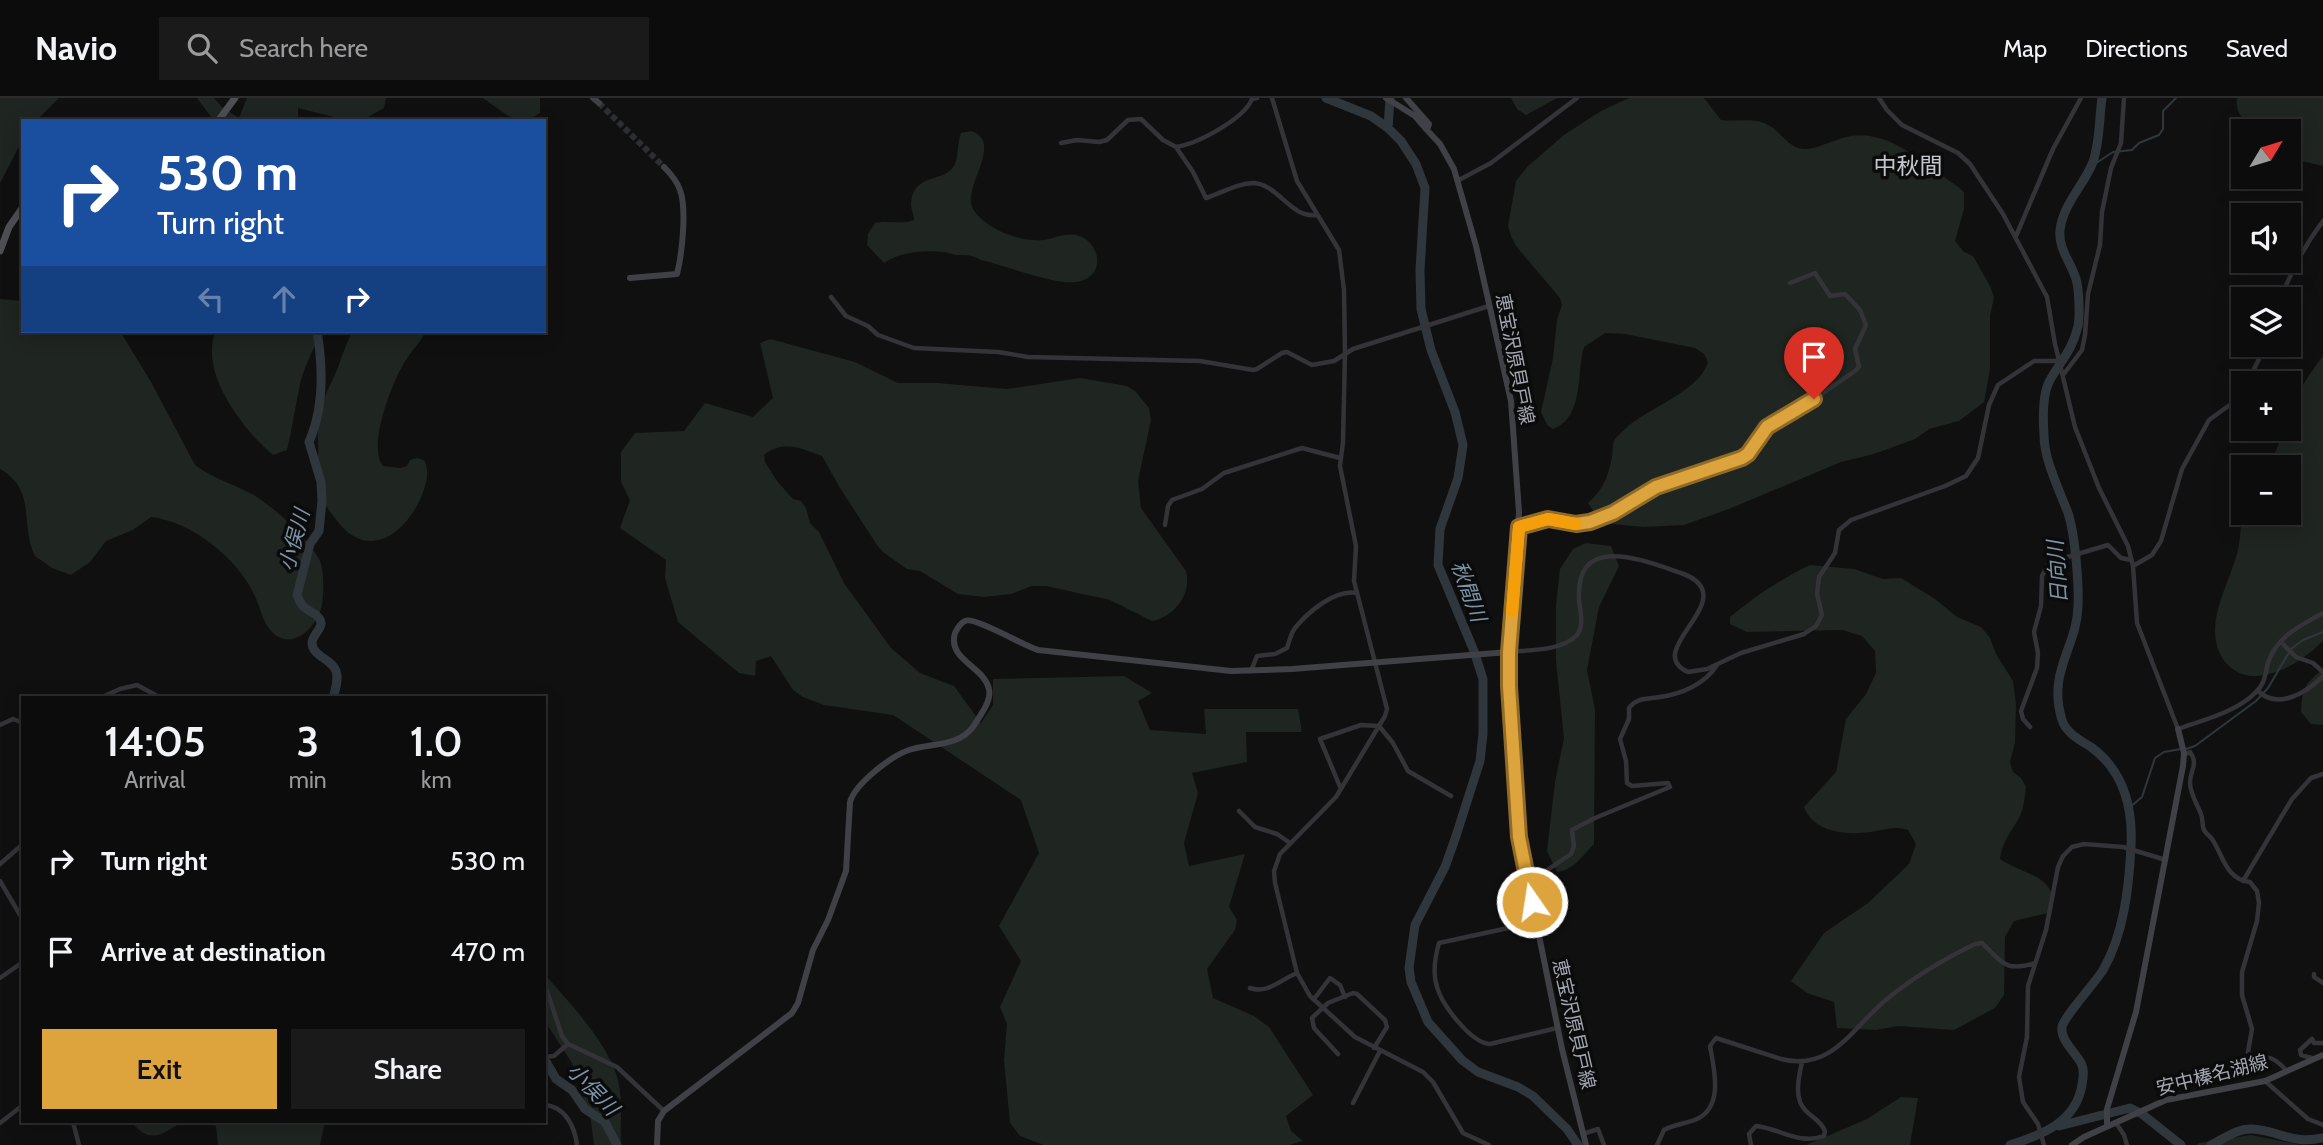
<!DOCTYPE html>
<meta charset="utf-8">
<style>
:root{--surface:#0c0c0d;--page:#1a1a1b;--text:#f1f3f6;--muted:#9a9b9d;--line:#2c2c2e;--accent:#dda33c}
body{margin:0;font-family:Cabin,"Noto Sans JP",sans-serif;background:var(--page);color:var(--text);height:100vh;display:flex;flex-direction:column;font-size:26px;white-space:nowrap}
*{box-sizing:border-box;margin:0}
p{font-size:23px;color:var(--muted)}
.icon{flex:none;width:38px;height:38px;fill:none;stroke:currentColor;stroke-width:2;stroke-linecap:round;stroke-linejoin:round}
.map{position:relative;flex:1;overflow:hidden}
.panel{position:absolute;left:21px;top:598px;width:525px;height:427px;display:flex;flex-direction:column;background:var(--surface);border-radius:0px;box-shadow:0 4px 18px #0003,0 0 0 2px var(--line)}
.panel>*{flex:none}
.hud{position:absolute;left:21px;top:21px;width:525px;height:214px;border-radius:0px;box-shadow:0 4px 18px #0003,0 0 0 2px var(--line);background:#1a4fa0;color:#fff;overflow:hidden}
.needle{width:46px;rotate:52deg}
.tools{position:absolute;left:2231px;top:21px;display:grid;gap:14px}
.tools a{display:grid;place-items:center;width:70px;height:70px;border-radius:0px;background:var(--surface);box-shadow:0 4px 18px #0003,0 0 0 2px var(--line);font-size:35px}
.pin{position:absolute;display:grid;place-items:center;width:60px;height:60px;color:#fff;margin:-72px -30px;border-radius:50% 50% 50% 0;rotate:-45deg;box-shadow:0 0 7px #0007}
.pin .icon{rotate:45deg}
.me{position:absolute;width:77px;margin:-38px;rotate:347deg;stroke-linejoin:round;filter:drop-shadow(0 0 5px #0008)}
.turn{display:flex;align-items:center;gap:24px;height:147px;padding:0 21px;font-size:32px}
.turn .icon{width:91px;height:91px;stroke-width:2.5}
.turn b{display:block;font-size:49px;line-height:60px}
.lanes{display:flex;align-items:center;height:66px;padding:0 21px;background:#0003;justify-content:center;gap:35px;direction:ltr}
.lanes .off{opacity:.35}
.eta{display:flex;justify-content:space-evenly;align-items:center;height:119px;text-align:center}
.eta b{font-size:42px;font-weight:600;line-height:49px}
.action{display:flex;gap:14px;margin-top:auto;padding:14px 21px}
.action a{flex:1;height:80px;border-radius:0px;background:var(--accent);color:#111;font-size:28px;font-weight:600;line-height:80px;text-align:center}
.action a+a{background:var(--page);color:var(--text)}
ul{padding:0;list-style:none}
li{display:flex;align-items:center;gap:21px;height:91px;padding:0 21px}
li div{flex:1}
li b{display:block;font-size:26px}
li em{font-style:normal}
header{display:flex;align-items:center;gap:42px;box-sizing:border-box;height:98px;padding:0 35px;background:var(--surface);border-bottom:2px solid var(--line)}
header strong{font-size:33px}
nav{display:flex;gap:38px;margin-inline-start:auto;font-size:24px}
.search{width:490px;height:63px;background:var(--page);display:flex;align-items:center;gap:18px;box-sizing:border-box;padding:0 24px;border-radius:0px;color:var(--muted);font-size:26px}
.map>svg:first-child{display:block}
.green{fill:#1f2520}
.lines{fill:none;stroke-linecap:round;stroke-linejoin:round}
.stream{stroke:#2f373c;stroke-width:2}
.river{stroke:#2f373c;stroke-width:9}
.secondary-tunnel{stroke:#2d2e31;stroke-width:6;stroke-dasharray:6 3;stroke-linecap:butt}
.street{stroke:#343438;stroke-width:4.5}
.secondary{stroke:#404146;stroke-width:6}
.primary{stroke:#4e4f55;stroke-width:7}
.route-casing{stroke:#906a27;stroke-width:18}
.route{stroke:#dda33c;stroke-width:12}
.slow{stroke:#f59e0b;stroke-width:12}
.labels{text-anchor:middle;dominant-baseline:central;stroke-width:7;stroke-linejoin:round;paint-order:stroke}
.street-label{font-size:19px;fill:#a3a7b1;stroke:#0b0b0c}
.water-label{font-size:21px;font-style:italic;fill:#7d95a9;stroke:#0b0b0c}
.quarter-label{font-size:23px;fill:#c3c6cd;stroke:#0b0b0c}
</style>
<header>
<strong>Navio</strong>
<div class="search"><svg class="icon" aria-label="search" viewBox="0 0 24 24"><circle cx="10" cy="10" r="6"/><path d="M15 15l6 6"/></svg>Search here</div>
<nav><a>Map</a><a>Directions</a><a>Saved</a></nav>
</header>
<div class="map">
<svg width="2323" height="1047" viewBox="0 0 2323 1047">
<rect width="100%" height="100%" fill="#101011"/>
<!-- green -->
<path class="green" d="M0,0H59L36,23H23V41L0,85Z
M197,0H214L222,9L239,20L247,0H386L384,10L361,23H350L298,10V23H214Z
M483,0H540V15L528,22L508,18Z
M1511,0H1557L1526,17L1517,11Z
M1629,0H1704L1721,22C1735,24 1751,20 1764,25C1780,31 1787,50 1804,51C1816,52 1837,40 1851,38C1892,32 1926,68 1957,88L1964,94V111L1955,143L1964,154L1973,158L1990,188L1994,199L1990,218V271L1984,304L1959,323L1929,331L1915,341L1874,356L1841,364L1729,411L1684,427L1644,429L1612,426L1596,417L1588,405C1603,392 1608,379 1612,359C1613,355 1612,347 1614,343C1616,339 1622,334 1625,331C1647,310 1699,294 1708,264L1704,256L1695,250L1625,236L1605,235L1584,249C1576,275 1585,319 1553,331L1547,327L1541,314L1553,260L1557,221L1562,207L1560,200L1516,148L1511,138L1508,128L1516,83L1528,68L1564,37L1601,13Z
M2237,0H2323V68L2289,60V33H2252L2253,29C2242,22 2235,13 2237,0Z
M971,33C1005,44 961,90 973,111C985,131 1022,145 1044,142C1055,140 1065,135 1076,137C1102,143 1107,181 1075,184C1056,187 1003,167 981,162C970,156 966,157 955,157C951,156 947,154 944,154C924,152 900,154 884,165L867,147L868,136L875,125C887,122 903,127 914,122C914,117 911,112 911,106C913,74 942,86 954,68C959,59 957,45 961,35Z
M0,201L23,203V233H120L151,284L195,367C212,380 233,386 252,396C272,407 310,442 320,463C324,474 324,495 322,506C320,524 297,551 277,538C263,529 261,510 254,496C236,459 192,424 151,419L133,432L106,443L90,464L71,477L52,470L35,458C19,426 38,393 0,371Z
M216,233H322C313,252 303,270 299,291C295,311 292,331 287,352L273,357C243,332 198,273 216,233Z
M353,233H426C420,245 411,253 404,265C392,285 367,348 383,368L400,370L407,368L410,362L416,360L424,362C431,374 425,390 420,402C403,437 368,462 338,424C333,417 326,410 323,402C318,389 318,373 318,359C319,349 317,338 318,327C319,307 329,290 337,272C342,259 346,245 353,233Z
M770,241L855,264L898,285H937L1007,291L1080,280L1127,288L1135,293L1149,310L1151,322L1138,383L1141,410L1186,473C1192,496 1175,518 1152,523L1110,502L1046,488H1032L1011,496L984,499L958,496L920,473L907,471L883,454L877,447L840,390L822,358C801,350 783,342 764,357L765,364L777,383L793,401L801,403L806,410L810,425L819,434L844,485L891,550L920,575L954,588L981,625L993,607V581L1124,578L1152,595L1138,603L1150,632L1206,636L1204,611H1298L1302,634H1246L1247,664L1192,675L1198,695L1184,745L1189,768L1245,756L1229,809L1237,822L1235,832L1207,871L1213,900L1254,918L1269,929L1313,997L1286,1018L1291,1033L1303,1043L1289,1047H1044L1020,1038L1010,1025L1004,962L1007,926L1000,909L1021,863L999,828L1039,755L1021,702L893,617L824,607L803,599L793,592L771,558L756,563L755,578L739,575L678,524L665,480L666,462L620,430L630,402L621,384V354L635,335L684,333L705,305L753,319L773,300L760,245Z
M2323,258V543C2305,561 2280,578 2252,578C2242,578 2231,571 2225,564C2200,530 2229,488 2238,452C2241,438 2241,423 2242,409L2244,415H2289V369H2269L2285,331H2289C2289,306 2308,277 2323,258Z
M1586,445L1611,448L1619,468L1599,509L1587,572L1595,611L1594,746C1582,758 1574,772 1557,774L1547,753L1555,684L1564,640L1556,563V507L1560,471L1573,451Z
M1810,467L1854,471L1883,481L1901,480L1935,501L1957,519L1981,529L1990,540L1996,556L2013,583L2016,606L2015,645L2010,664L2013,674L2021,680L2026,689C2025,698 2024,709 2020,718C2012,733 2002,743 2000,761C2024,778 2059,776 2052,814L2014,823L2005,839L2004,897L1995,910L1954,932L1898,928L1876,932L1837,930L1834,904L1807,895L1791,883L1824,835L1868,805L1909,766L1916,746L1908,732C1895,728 1889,731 1876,733C1850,738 1814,736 1804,709L1836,674L1846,621L1866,596L1876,575L1875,553L1862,538L1842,532L1747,534L1730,526V519C1755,498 1781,481 1810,467Z
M2323,571V627L2311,626L2301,614C2302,590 2305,586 2323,571Z
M544,875C569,905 608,944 618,982C623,1003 620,1026 621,1047H594L591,1023L572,965L544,922Z
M1901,999L1918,1000L1910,1047H1806L1867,1021Z
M132,1024H182C163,1036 149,1047 132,1024Z
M209,1024H325L320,1047H218L216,1028Z
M2251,1037L2301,1047H2197L2199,1045Z"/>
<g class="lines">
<!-- stream -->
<path class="stream" d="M2090,69L2113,54L2132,52L2139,45L2159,37L2163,31V13L2176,0
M2186,651L2195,648L2256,603L2268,590L2291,551L2303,542L2323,534
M2129,710L2142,699L2155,660L2164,654L2181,651"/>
<!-- river -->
<path class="river" d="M1326,0L1371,18L1388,30L1401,43L1416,66L1425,90L1420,172L1421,211L1431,252L1455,314L1463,347L1458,380L1440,431L1438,467L1474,553L1483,581V636L1480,663L1455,741L1445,769L1415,827L1409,870L1411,884L1428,924L1462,962L1478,974L1518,989L1533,998L1567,1031L1578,1047
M1388,30L1390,0
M317,233C323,269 324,310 309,344L321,384L322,403L319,433L310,446L297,497C305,517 310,509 319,520C326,529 312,536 312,545C312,558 332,561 336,573C339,582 335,592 333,600
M544,960L556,981L572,992L585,1011L605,1024L617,1047
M2059,1028L2130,1010L2142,1016L2181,1047
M2010,1047C2042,1037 2076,1024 2082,987C2083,979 2085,972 2081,965C2075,954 2060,942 2062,929C2063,920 2095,885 2103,872C2124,836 2129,789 2131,748C2133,709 2124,673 2091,649C2080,642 2066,635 2062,622C2047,573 2077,550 2078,508C2079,485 2075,436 2068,415C2059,391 2044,362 2044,337C2043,322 2042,298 2049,284C2060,263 2072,254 2078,228C2080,218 2079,190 2076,181C2071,164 2058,151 2060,132C2063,106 2084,87 2093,64C2100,43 2099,21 2102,0
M2211,1047C2224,1041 2237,1030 2252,1031C2278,1032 2291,1047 2323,1040"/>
<!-- secondary-tunnel -->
<path class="secondary-tunnel" d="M599,5L664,69"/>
<!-- street -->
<path class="street" d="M1272,0L1297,83L1339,152L1344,192L1345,255L1343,344L1340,368L1356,448L1354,483L1387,611L1385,618L1336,699L1280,756L1274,773L1275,785L1297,875L1310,898L1355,939L1423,974L1433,984L1463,1035L1489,1047
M1879,0L1887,12L1902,27L1958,55L1970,66L2003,116L2047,199L2055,246L2075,329L2099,390L2128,448L2133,468L2137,525L2178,631C2203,622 2237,614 2256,594C2265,586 2265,576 2268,565C2276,539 2301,527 2323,515
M1061,45L1077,42L1099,44L1107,42L1128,22L1141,21L1163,42L1176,49L1193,74L1206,100C1222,95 1237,85 1254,85C1279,87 1291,121 1317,117
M1176,49C1197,46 1244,21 1252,1L1257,0
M1457,83L1491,65L1577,0
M2016,138L2053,51L2081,0
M831,199L846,218L868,228L878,237L914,250L998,254L1028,259L1200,263L1253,272L1257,271L1282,255L1287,254L1312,267L1334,263L1353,251L1489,208
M2280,201C2292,173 2304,148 2323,123
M2063,277L2082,252L2085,237L2088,196L2100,147L2102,114L2111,70L2121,45L2124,0
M2247,285L2259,261L2263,247
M1165,427L1168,408L1172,402L1202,391L1224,375L1302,350L1340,360
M1519,429L1548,420L1580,426L1590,424L1613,415L1656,389L1742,360L1748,356L1759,337L1767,329L1803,309L1855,273L1859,269L1855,251L1866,227L1860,212L1845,196L1830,198L1815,175L1790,185
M2133,468L2152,457L2161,443L2182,371L2209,322L2238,301L2244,292
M2281,544L2296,559L2313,565L2323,574
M1509,554C1528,552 1561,553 1576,538C1585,529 1580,513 1579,502C1575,434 1643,462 1681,475C1748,499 1639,552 1688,574L1707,571L1741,555L1804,536L1816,528L1822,517L1817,496L1819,479L1835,455L1839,432L1851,422L1945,388L1966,378L1978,360L1989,307L1998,287L2034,263H2058
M1251,573L1257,558L1275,556L1287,550C1289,544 1291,535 1295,530C1308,514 1335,491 1357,495
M2258,593C2278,612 2306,595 2323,578
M100,600L120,591L137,587L161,600
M0,627L13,621L23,625
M2030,629L2023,621L2021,613L2037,570L2038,555L2034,534L2041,508L2042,478L2047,468L2054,463L2108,447L2121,460L2131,462
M2184,657L2190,654C2199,667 2190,671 2190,685C2190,695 2197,706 2201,716C2203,721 2202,728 2204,732C2206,736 2210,738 2212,741C2223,757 2226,782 2250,784L2257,793L2259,805L2257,823L2242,874V897L2252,931L2248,954L2252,960C2269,957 2275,960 2287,973
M1341,691L1320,641L1361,627L1379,628L1393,645L1408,673L1451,698
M1239,713L1255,729L1277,736L1290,745
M0,766L23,746
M0,783L23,822
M2243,783L2292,701L2311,680L2323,676
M1528,785L1571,756L1574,748L1572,732L1595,720L1670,689L1668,685L1632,688L1627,685L1626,663L1620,641L1629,621V610C1637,599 1649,601 1660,599C1682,596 1705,586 1717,567
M1536,824L1439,845C1435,859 1432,874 1437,889C1442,907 1471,945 1490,946L1557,930
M2314,876V879L2323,885
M0,880L23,864
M544,884L562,938L568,946L617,969L664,1013
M1250,890C1268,896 1280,882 1297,875
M1314,901L1330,880L1340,887L1345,899
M1338,956L1314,930L1312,920L1328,905L1353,895L1357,896L1385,922L1387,929L1374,950
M544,959L554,958L568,946
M2315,961L2301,957L2300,952L2312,941L2314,945H2323
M2265,983L2308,1021L2323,1027
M1353,1005L1380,953
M544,1007C565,1008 575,1029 577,1047
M73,1024L79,1047
M0,1025L23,1007
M2116,1025L2124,1037L2127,1047
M1583,1036L1598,1031L1604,1047
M1657,1047L1664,1032C1674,1026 1686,1026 1697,1021C1724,1008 1714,971 1710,948L1716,940L1781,961C1833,974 1853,928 1887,901C1914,879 1944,861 1975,846L1982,845C2003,865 2005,874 2035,865
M1751,1047L1749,1036L1756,1028C1781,1031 1799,1047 1824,1038L1825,1033C1821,1023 1813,1020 1806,1013C1793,1001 1799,978 1802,964
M2044,1047L2038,1026L2023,1004L2019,979L2027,939L2028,888L2046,832L2058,769L2063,758L2072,749L2084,746L2123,749L2166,762"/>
<!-- secondary -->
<path class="secondary" d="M593,0L599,5
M1386,0L1415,18L1427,32L1440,46L1454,71L1476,148L1511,303L1519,414L1509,554V588L1519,739L1562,951L1586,1047
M1406,0L1429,26L1427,32
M630,180L677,176C682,156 687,111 680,92C677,83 671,76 664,69
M2107,1028V1011L2136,914L2183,668L2184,655L2178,631
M657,1047L658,1023L664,1013L792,915L798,905L813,852L828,822L846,773L850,704C855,686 891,658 909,652C930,645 958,649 973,629C979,619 992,603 989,591C984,568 947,562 955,535C957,531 960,525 965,523C974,518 1024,548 1038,552L1231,573L1292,571L1509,554
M2072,1047L2084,1039L2166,1002L2265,983L2323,957"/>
<!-- primary -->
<path class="primary" d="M218,23L235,0
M0,153L9,129L23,109"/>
</g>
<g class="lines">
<defs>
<path id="route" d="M1532,804L1519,739L1509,588V554L1519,429L1548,421L1576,426L1590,424L1613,415L1656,389L1742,360L1748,356L1767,329L1814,301"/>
</defs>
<!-- route casing -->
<use href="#route" class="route-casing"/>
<!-- route -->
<use href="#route" class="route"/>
<!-- slow -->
<path class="slow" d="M1512,513L1519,429L1548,421L1576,426"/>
</g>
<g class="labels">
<!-- street labels -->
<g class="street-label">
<text transform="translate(1515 261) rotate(79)">恵宝沢原貝戸線</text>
<text transform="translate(1574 926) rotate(77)">恵宝沢原貝戸線</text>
<text transform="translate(2212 977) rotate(-14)">安中榛名湖線</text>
</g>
<!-- water labels -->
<g class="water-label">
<text transform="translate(294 442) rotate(-75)">小俣川</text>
<text transform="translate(2057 474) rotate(-94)">日向川</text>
<text transform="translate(1469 493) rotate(70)">秋間川</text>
<text transform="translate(593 991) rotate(46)">小俣川</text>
</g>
<!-- quarter labels -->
<g class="quarter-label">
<text x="1908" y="68">中秋間</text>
</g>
</g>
</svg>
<div class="tools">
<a><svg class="needle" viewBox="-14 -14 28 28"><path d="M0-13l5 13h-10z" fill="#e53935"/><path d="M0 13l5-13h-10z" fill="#9a9b9d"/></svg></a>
<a><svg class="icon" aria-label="sound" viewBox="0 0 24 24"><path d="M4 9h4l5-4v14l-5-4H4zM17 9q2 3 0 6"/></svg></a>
<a><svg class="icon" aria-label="layers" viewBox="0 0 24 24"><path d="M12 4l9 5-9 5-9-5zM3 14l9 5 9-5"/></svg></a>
<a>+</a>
<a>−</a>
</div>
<div class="pin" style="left:1814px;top:301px;background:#d93025"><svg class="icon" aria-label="arrive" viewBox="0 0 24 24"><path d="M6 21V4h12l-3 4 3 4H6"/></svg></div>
<svg class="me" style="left:1532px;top:804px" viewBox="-20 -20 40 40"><circle r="17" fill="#dda33c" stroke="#fff" stroke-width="3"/><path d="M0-11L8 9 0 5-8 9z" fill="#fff"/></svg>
<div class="hud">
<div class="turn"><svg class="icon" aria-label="right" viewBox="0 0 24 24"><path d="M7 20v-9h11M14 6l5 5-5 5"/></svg><div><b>530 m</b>Turn right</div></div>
<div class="lanes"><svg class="icon off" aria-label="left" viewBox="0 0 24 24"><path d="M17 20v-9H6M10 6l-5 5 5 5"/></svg><svg class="icon off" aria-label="ahead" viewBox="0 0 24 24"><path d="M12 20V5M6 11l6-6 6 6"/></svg><svg class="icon" aria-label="right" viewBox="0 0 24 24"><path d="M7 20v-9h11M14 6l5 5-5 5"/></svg></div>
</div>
<section class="panel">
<div class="eta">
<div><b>14:05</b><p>Arrival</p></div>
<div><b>3</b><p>min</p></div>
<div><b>1.0</b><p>km</p></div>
</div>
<ul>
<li><svg class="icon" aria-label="right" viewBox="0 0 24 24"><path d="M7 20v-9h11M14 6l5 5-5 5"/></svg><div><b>Turn right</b></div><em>530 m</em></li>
<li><svg class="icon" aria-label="arrive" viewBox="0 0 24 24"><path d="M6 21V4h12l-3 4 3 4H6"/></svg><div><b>Arrive at destination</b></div><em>470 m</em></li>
</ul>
<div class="action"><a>Exit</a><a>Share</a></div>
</section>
</div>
